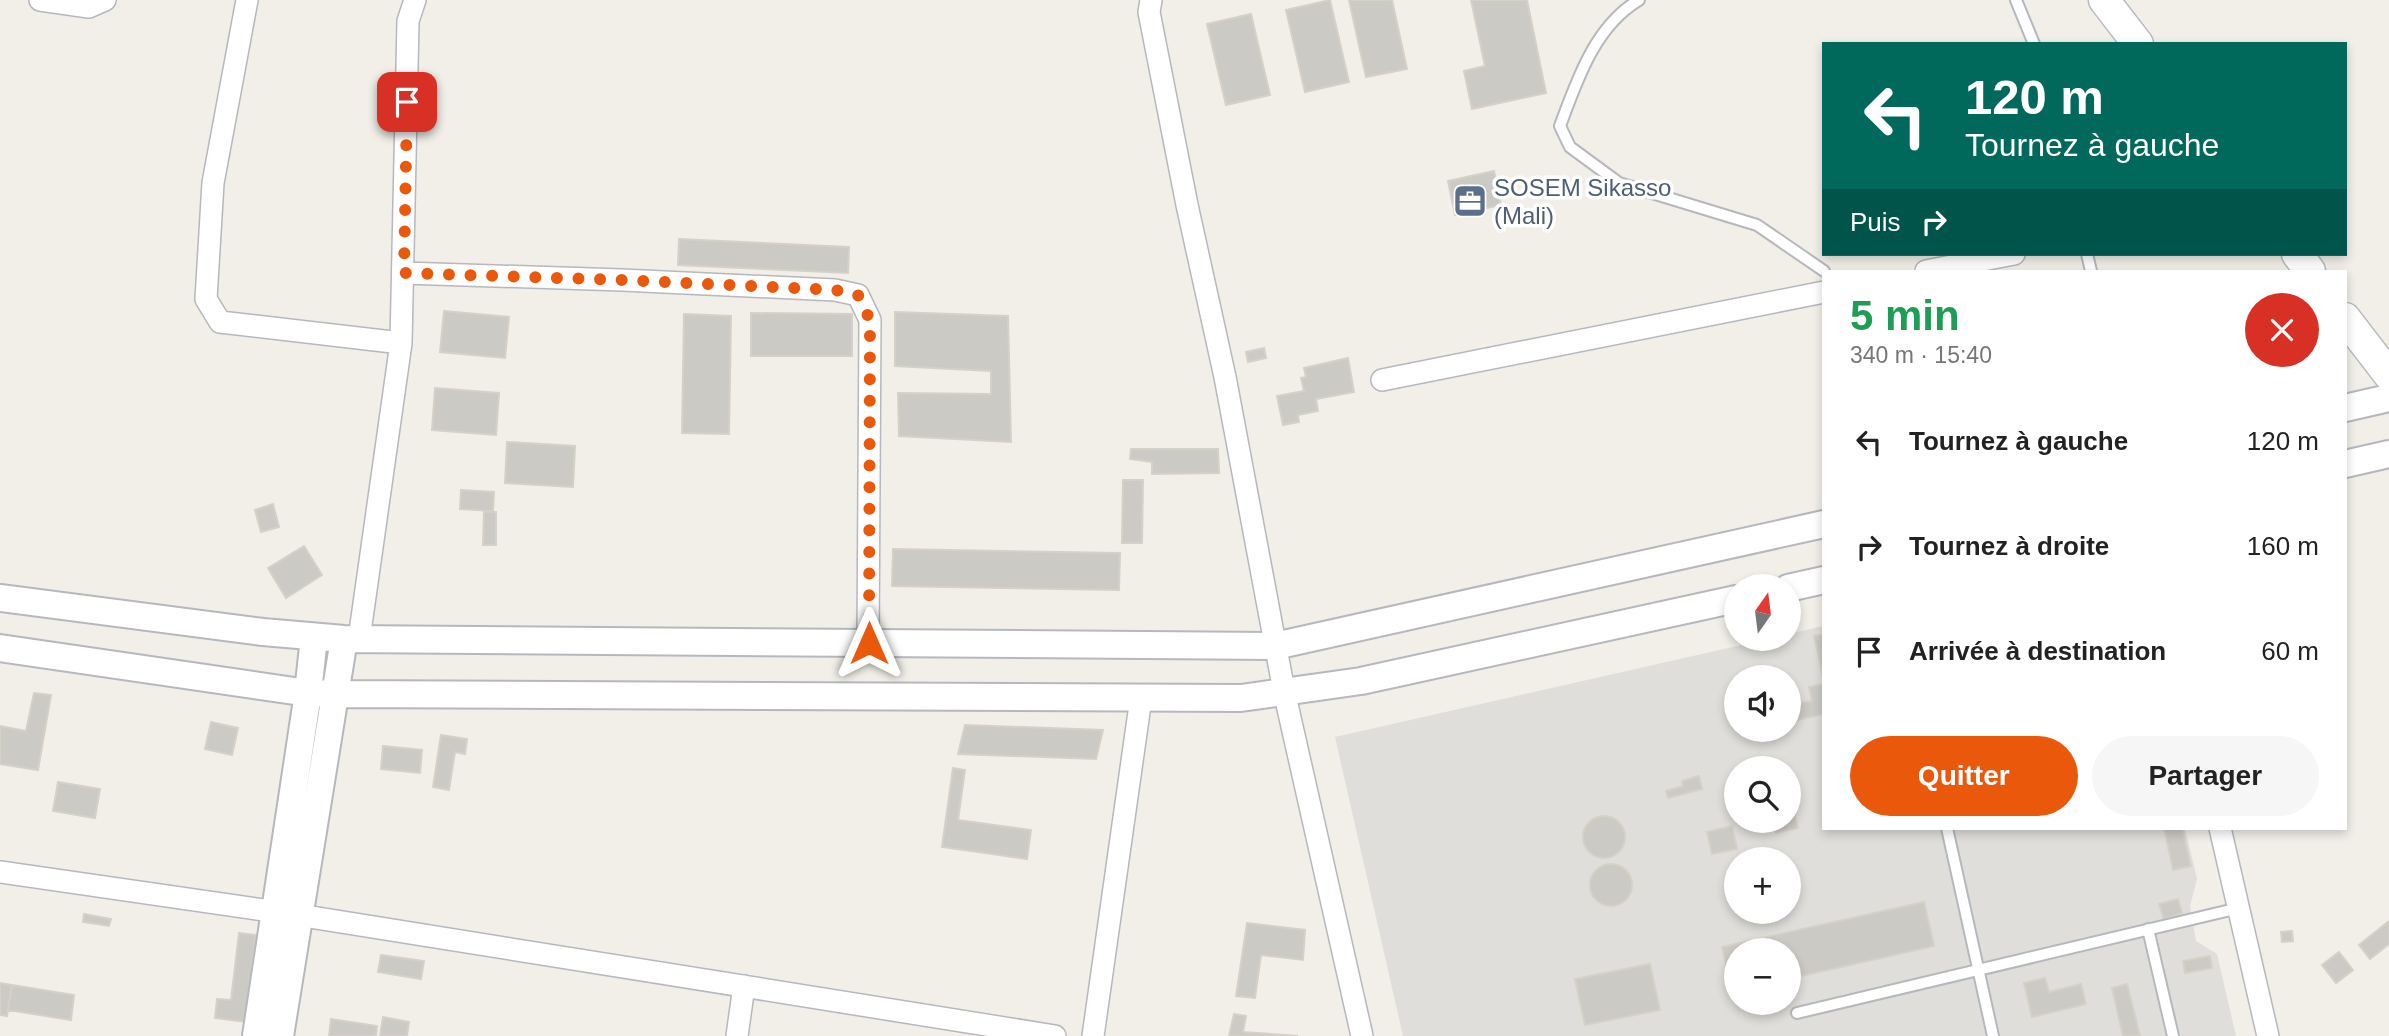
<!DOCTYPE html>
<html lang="fr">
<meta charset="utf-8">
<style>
:root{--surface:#fff;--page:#f6f6f6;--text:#222;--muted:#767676;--accent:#ea580c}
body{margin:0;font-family:Arial,sans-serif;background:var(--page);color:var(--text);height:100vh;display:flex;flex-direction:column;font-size:26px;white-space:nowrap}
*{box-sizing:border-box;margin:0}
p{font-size:23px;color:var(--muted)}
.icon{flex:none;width:38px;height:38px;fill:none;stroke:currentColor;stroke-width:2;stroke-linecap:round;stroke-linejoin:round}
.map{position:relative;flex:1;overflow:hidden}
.side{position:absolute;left:1822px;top:270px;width:525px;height:560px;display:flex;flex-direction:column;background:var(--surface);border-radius:0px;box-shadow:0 4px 10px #0003}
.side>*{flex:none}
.hud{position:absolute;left:1822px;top:42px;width:525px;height:214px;border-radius:0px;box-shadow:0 4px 10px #0003;background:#00695c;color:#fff;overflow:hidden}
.needle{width:46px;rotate:14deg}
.fabs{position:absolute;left:1724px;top:574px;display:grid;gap:14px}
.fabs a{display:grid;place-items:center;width:77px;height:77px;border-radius:50%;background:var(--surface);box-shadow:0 4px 10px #0003;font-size:35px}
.pin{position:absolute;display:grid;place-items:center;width:60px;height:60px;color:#fff;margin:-30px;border-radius:14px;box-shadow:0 4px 10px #0006}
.me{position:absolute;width:77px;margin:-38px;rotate:0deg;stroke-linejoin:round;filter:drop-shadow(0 0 5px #0008)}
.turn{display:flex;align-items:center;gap:24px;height:147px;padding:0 28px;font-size:32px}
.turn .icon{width:91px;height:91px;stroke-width:2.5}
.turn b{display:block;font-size:49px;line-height:60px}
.then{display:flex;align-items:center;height:66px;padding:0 28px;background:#0003;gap:14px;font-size:26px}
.round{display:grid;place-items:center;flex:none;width:74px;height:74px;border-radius:37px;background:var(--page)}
.head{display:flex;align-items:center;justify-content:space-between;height:119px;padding:0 28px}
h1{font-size:42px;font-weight:600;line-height:52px;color:#1e9e55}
.button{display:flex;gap:14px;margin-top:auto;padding:14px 28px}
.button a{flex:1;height:80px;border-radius:42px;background:var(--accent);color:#fff;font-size:28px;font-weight:600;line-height:80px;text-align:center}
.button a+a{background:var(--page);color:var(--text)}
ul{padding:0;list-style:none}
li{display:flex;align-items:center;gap:21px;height:105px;padding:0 28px}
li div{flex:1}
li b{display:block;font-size:26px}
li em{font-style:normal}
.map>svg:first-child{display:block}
.industrial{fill:#e0deda;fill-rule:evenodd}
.building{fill:#cccac5;stroke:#d6d1c6;stroke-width:2}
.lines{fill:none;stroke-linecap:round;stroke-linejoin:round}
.service-casing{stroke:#b5b8bc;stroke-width:14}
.minor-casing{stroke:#b5b8bc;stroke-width:24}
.tertiary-casing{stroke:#b5b8bc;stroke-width:30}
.secondary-casing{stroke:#b6babf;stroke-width:33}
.service{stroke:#fff;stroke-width:10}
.minor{stroke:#fff;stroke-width:21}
.tertiary{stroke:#fff;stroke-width:26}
.secondary{stroke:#fff;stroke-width:30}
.route{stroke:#ea580c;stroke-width:12;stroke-dasharray:0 21.6}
.labels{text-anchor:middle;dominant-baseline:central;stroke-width:7;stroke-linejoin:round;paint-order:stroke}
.service-label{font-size:24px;fill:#4e5e75;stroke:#fff;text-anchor:start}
</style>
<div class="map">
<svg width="2389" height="1036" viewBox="0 0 2389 1036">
<rect width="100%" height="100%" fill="#f1efe8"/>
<!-- industrial -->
<path class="industrial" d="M1823,626L1824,828H2185L2197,879L2190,906L2196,941L2217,954L2236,1036H1403L1335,737L1768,639H1788L1789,634ZM1736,677H1788V730H1736ZM1736,768H1788V821H1736ZM1736,859H1788V912H1736ZM1736,950H1788V1003H1736Z"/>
<!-- building -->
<path class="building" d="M1330,0L1349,82L1305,92L1286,10Z
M1349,0H1392L1407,69L1366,77Z
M1471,0H1527L1546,93L1472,109L1464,71L1485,66Z
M1251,14L1270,95L1226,105L1207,24Z
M1494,171L1501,205L1455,215L1448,181Z
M679,239L849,247L848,273L678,265Z
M444,311L509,317L505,358L440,352Z
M895,312L1008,316L1011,442L899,436L898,393L991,394V371L895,366Z
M751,313L852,314V356H751Z
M684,314L731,316L729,434L682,433Z
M1264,348L1266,358L1248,362L1246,352Z
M1348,358L1354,392L1316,399L1318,411L1298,415L1299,422L1283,425L1277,396L1304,391L1301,378L1306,377L1304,368Z
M435,388L499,393L496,435L432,430Z
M507,442L575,446L573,487L505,483Z
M1131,449H1218L1219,473L1152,474V462L1130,459Z
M1123,480H1143L1142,543H1122Z
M461,490L494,492L493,511L460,509Z
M273,504L279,527L261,532L255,510Z
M484,512H496V545H483Z
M304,546L322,575L286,598L268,568Z
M893,549L1120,553L1119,590L892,586Z
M1824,634V681L1814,636Z
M1824,684V714L1788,722V705L1812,701L1809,687Z
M34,693L51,695L38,770L0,764V726L26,731Z
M211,722L238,728L232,755L205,749Z
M965,725L1103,730L1096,759L958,754Z
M441,735L467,739L465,754L455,752L449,790L433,787Z
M383,746L422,750L420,773L381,769Z
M953,768L965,770L958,820L1031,830L1027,859L942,847Z
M1699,776L1702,789L1668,798L1666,791L1683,786L1682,781Z
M58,782L100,789L95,818L53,811Z
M1789,788L1798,828L1776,833L1773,821H1788Z
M1583 837a21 21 0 1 1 42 0a21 21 0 1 1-42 0Z
M1732,826L1737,849L1712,854L1707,832Z
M2164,828H2182L2191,866L2173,870Z
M1590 885a21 21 0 1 1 42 0a21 21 0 1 1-42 0Z
M2178,899L2182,913L2164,919L2159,904Z
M1924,902L1934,946L1788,979V950H1736V991H1732L1722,947Z
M84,914L111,919L109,926L83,922Z
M2389,921V944L2370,959L2359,945Z
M1247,923L1305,930L1303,960L1261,955L1255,998L1236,996Z
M2292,931L2293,941L2282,942L2281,932Z
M239,933L256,935L245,1022L215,1018L217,999L231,1000Z
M2339,952L2353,970L2336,983L2322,965Z
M381,955L424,961L421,979L378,972Z
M2210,956L2212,968L2185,973L2183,961Z
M1650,964L1660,1010L1585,1025L1575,979Z
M2045,978L2049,992L2081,984L2086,1004L2032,1017L2024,983Z
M0,983L12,985L7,1016L0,1015Z
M2127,984L2140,1036H2123L2112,988Z
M12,985L74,995L71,1020L8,1010Z
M1234,1014L1246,1016L1243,1032L1298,1036H1229Z
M383,1017L409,1022L407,1036H380Z
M331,1019L377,1026L376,1036H329Z"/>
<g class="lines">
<defs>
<path id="service" d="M1639,0C1595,26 1577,80 1560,126L1570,147L1619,183L1757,225L1824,271
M2016,0L2034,44
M2087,254L2091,271
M1947,828L1993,1036
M2148,929L2173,1036
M1797,1013L2239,908"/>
<path id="minor" d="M40,0L89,7L105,0
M247,0L213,183L206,299L220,322L401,343
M1151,0L1149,12L1187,205L1225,377L1284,691L1362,1036
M1926,271L2014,254
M404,273L622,280L835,290L858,295L870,320L868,643
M1382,380L1824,292
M359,639L401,343L408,21L415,0
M2220,828L2268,1036
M0,872L298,915L1055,1036
M737,1036L744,986
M1093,1036L1141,698"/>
<path id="tertiary" d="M2345,408L2389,398
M2345,464L2389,454
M1788,588L1824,580
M0,598L263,632L344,639L1275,646L1824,524
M0,648L308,693L336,694L1241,698L1361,681L1736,599
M256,1036L308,693L314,637
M280,1036L344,639"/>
<path id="secondary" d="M2104,0L2138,44
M2297,254L2310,271
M2345,318L2389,375"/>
</defs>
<!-- service casing -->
<use href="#service" class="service-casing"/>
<!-- minor casing -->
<use href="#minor" class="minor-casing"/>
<!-- tertiary casing -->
<use href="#tertiary" class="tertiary-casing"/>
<!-- secondary casing -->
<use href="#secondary" class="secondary-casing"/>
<!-- service -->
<use href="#service" class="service"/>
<!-- minor -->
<use href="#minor" class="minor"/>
<!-- tertiary -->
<use href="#tertiary" class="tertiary"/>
<!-- secondary -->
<use href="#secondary" class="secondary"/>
</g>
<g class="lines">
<!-- route -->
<path class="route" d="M407,102L404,273L622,280L835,290L858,295L870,320L869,643"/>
</g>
<!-- icons -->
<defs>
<symbol id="office-square" viewBox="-11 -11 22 22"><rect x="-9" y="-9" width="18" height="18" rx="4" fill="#5c6f8a" stroke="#fff"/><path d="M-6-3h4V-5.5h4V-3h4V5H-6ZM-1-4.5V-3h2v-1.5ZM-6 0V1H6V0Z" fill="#fff"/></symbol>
</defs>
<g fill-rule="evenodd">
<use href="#office-square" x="1451" y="182" width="38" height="38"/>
</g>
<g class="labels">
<!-- service labels -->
<g class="service-label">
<text x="1494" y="187">SOSEM Sikasso<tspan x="1494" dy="28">(Mali)</tspan></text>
</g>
</g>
</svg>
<div class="fabs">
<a><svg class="needle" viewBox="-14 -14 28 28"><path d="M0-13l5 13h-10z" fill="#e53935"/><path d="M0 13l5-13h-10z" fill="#767676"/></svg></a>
<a><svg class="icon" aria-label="sound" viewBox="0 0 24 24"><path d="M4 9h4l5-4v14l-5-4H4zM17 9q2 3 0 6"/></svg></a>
<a><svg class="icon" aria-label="search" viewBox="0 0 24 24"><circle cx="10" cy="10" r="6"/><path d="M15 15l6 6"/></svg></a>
<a>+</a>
<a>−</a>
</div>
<div class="pin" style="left:407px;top:102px;background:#d93025"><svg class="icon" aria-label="arrive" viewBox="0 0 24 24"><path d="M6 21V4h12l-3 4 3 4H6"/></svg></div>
<svg class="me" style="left:869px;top:643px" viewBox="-20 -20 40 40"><path d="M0-17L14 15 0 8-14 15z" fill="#ea580c" stroke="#fff" stroke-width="4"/></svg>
<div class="hud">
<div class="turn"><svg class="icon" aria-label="left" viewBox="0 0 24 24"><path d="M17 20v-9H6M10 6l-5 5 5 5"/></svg><div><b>120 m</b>Tournez à gauche</div></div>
<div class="then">Puis<svg class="icon" aria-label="right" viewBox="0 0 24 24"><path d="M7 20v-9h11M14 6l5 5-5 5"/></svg></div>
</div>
<section class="side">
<div class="head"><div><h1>5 min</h1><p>340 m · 15:40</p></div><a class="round" style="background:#d93025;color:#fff"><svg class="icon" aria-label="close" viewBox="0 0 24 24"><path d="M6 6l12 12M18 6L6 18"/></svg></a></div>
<ul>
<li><svg class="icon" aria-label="left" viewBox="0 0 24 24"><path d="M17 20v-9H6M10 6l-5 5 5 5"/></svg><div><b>Tournez à gauche</b></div><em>120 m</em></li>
<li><svg class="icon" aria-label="right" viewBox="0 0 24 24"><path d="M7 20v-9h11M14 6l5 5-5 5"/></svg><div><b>Tournez à droite</b></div><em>160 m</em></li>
<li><svg class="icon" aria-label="arrive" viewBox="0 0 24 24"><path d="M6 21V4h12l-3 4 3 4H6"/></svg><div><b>Arrivée à destination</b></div><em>60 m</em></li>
</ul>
<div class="button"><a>Quitter</a><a>Partager</a></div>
</section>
</div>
